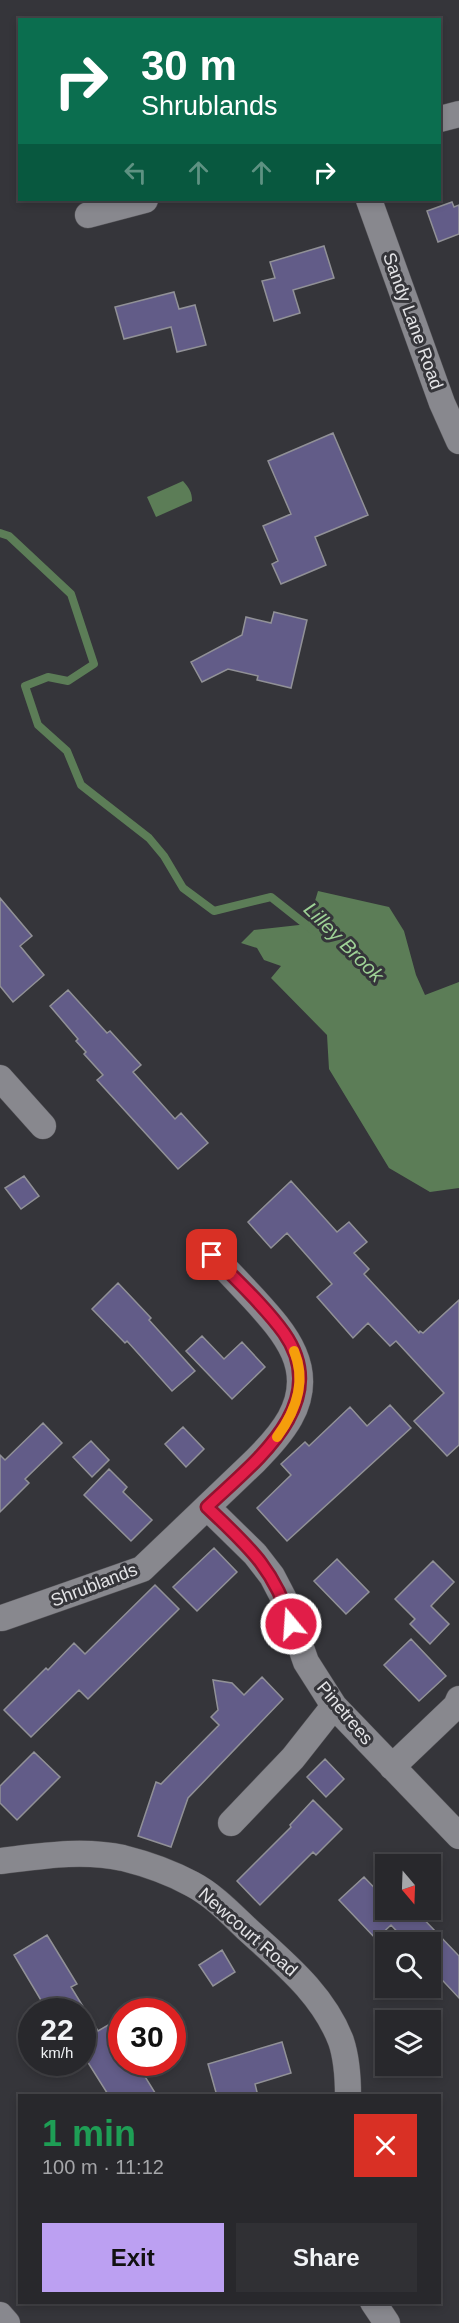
<!DOCTYPE html>
<meta charset="utf-8">
<style>
:root{--surface:#28282c;--page:#303034;--text:#f1f3f6;--muted:#a5a6a9;--line:#444448;--accent:#bca0f2}
body{margin:0;font-family:Helvetica,sans-serif;background:var(--page);color:var(--text);height:100vh;display:flex;flex-direction:column;font-size:22px;white-space:nowrap}
*{box-sizing:border-box;margin:0}
p{font-size:20px;color:var(--muted)}
.icon{flex:none;width:33px;height:33px;fill:none;stroke:currentColor;stroke-width:2;stroke-linecap:round;stroke-linejoin:round}
.map{position:relative;flex:1;overflow:hidden}
.panel{position:absolute;left:18px;top:2094px;width:423px;height:210px;display:flex;flex-direction:column;background:var(--surface);border-radius:0px;box-shadow:0 3px 9px #0003,0 0 0 2px var(--line)}
.panel>*{flex:none}
.guide{position:absolute;left:18px;top:18px;width:423px;height:183px;border-radius:0px;box-shadow:0 3px 9px #0003,0 0 0 2px var(--line);background:#0b6e4f;color:#fff;overflow:hidden}
.needle{width:39px;rotate:161deg}
.controls{position:absolute;left:375px;top:1854px;display:grid;gap:12px}
.controls a{display:grid;place-items:center;width:66px;height:66px;border-radius:0px;background:var(--surface);box-shadow:0 3px 9px #0003,0 0 0 2px var(--line);font-size:30px}
.speed{position:absolute;left:18px;top:1998px;display:flex;gap:12px;font-size:30px;font-weight:700;text-align:center}
.speed>*{display:grid;place-content:center;width:78px;height:78px;border-radius:50%;background:var(--surface);box-shadow:0 3px 9px #0003,0 0 0 2px var(--line);line-height:1}
.speed small{font-size:15px;font-weight:400}
.speed .limit{border:9px solid #d22;background:#fff;color:#111}
.pin{position:absolute;display:grid;place-items:center;width:51px;height:51px;color:#fff;margin:-26px;border-radius:12px;box-shadow:0 3px 9px #0006}
.me{position:absolute;width:66px;margin:-33px;rotate:342deg;stroke-linejoin:round;filter:drop-shadow(0 0 4px #0008)}
.turn{display:flex;align-items:center;gap:21px;height:126px;padding:0 24px;font-size:27px}
.turn .icon{width:78px;height:78px;stroke-width:2.5}
.turn b{display:block;font-size:42px;line-height:51px}
.lanes{display:flex;align-items:center;height:57px;padding:0 24px;background:#0003;justify-content:center;gap:30px;direction:ltr}
.lanes .off{opacity:.35}
.round{display:grid;place-items:center;flex:none;width:63px;height:63px;border-radius:0px;background:var(--page)}
.summary{display:flex;align-items:center;justify-content:space-between;height:102px;padding:0 24px}
h1{font-size:36px;font-weight:600;line-height:45px;color:#1e9e55}
.cta{display:flex;gap:12px;margin-top:auto;padding:12px 24px}
.cta a{flex:1;height:69px;border-radius:0px;background:var(--accent);color:#111;font-size:24px;font-weight:600;line-height:69px;text-align:center}
.cta a+a{background:var(--page);color:var(--text)}
.map>svg:first-child{display:block}
.water{fill:#5c7d57}
.lines{fill:none;stroke-linecap:round;stroke-linejoin:round}
.stream{stroke:#5c7d57;stroke-width:8}
.building{fill:#625c88;stroke:#919197;stroke-width:1.5}
.minor-casing{stroke:#555458;stroke-width:27}
.minor{stroke:#88888e;stroke-width:26}
.route-casing{stroke:#92132f;stroke-width:15}
.route{stroke:#e11d48;stroke-width:10}
.slow{stroke:#f59e0b;stroke-width:10}
.labels{text-anchor:middle;dominant-baseline:central;stroke-width:6;stroke-linejoin:round;paint-order:stroke}
.street-label{font-size:18px;fill:#e4e4e7;stroke:#35353a}
.water-label{font-size:20px;font-style:italic;fill:#9ed296;stroke:#35353a}
</style>
<div class="map">
<svg width="459" height="2323" viewBox="0 0 459 2323">
<rect width="100%" height="100%" fill="#35353a"/>
<!-- water -->
<path class="water" d="M183,481C189,488 192,492 192,501L156,517L147,497Z
M318,891L389,907L404,931L416,975L425,995L459,982V1188L430,1192L389,1168L329,1069L327,1035L271,978L281,966L264,960L257,948L241,943L254,930L308,924Z"/>
<g class="lines">
<!-- stream -->
<path class="stream" d="M0,533L9,536L71,594L94,664L68,681L48,677L25,686L38,725L67,751L81,785L149,838L164,856L183,888L214,911L271,897L314,931"/>
</g>
<!-- building -->
<path class="building" d="M452,202L454,207L459,205V234L438,242L427,211Z
M324,246L334,278L293,290L300,313L274,321L262,281L275,278L270,262Z
M174,292L179,309L195,305L206,345L177,352L171,327L124,339L115,307Z
M333,433L368,515L315,537L326,565L281,584L272,564L278,561L263,526L291,514L268,461Z
M274,612L307,620L291,688L257,680L258,676L228,669L202,682L191,662L242,635L246,617L271,623Z
M0,898L32,936L20,946L44,975L13,1002L0,986Z
M68,990L107,1033L110,1031L141,1065L133,1072L175,1119L181,1113L208,1143L178,1169L97,1080L103,1075L84,1054L86,1052L76,1041L78,1039L50,1006Z
M24,1176L39,1196L21,1209L5,1188Z
M291,1181L337,1232L349,1222L367,1242L354,1253L369,1269L364,1274L419,1333L420,1331L423,1333L459,1300V1445L447,1456L414,1421L444,1393L396,1341L390,1346L368,1323L353,1338L317,1297L332,1284L287,1233L271,1248L248,1222Z
M118,1283L151,1318L149,1320L195,1371L172,1391L127,1341L125,1343L92,1309Z
M202,1336L224,1359L242,1342L265,1367L232,1399L186,1351Z
M390,1405L411,1428L287,1541L257,1508L291,1475L281,1464L305,1442L309,1446L350,1407L367,1426Z
M43,1423L62,1443L25,1479L29,1483L0,1512V1455L5,1460Z
M183,1427L204,1449L186,1467L165,1444Z
M91,1441L109,1460L92,1477L73,1457Z
M109,1469L127,1487L123,1492L152,1520L131,1541L84,1495Z
M214,1548L237,1572L197,1611L173,1587Z
M337,1559L369,1592L346,1614L314,1581Z
M433,1561L454,1582L431,1606L449,1624L430,1644L410,1624L415,1619L395,1599Z
M155,1585L179,1609L88,1699L79,1690L31,1737L4,1710L46,1668L48,1670L74,1643L85,1654Z
M411,1639L446,1676L419,1701L384,1665Z
M262,1677L283,1699L188,1798L171,1847L138,1836L156,1782L161,1784L219,1725L211,1717L218,1710L213,1680L232,1683L244,1695Z
M34,1752L60,1777L17,1820L0,1803V1786Z
M325,1759L344,1779L326,1797L307,1777Z
M313,1800L342,1829L316,1855L313,1852L260,1905L237,1881L291,1827L290,1825Z
M364,1877L386,1900V1910H415L459,1956V1998L430,1967V1942H407L391,1925L376,1939L339,1900Z
M47,1935L77,1984L71,1987L98,2031L122,2017V2062H136L157,2096H109L82,2053V2012H48L14,1955Z
M222,1950L235,1972L213,1986L199,1965Z
M282,2042L291,2073L255,2084L258,2096H217L208,2064Z"/>
<g class="lines">
<defs>
<path id="minor" d="M440,119L459,114
M369,200L442,403L459,441
M88,215L145,200
M0,1078L43,1126
M207,1507L255,1554L272,1576L284,1599L306,1662L334,1706L459,1836
M2,1618L142,1569L255,1461C268,1448 281,1434 290,1418C317,1369 285,1333 254,1299C240,1284 226,1269 212,1255
M392,1767L456,1706L459,1699
M231,1823L293,1758L334,1706
M0,1861C41,1856 82,1849 123,1858C147,1864 170,1872 192,1884C213,1895 230,1913 248,1930C284,1963 323,1994 341,2041C347,2059 348,2077 348,2096
M373,2302L387,2323
M0,2315L7,2323"/>
</defs>
<!-- minor casing -->
<use href="#minor" class="minor-casing"/>
<!-- minor -->
<use href="#minor" class="minor"/>
</g>
<g class="lines">
<defs>
<path id="route" d="M212,1255C236,1280 264,1305 284,1333C334,1404 253,1463 207,1507C248,1546 275,1569 291,1624"/>
</defs>
<!-- route casing -->
<use href="#route" class="route-casing"/>
<!-- route -->
<use href="#route" class="route"/>
<!-- slow -->
<path class="slow" d="M277,1437C296,1411 307,1382 294,1351"/>
</g>
<g class="labels">
<!-- street labels -->
<g class="street-label">
<text transform="translate(413 321) rotate(70)">Sandy Lane Road</text>
<text transform="translate(94 1585) rotate(-21)">Shrublands</text>
<text transform="translate(345 1713) rotate(50)">Pinetrees</text>
<text transform="translate(248 1932) rotate(41)">Newcourt Road</text>
</g>
<!-- water labels -->
<g class="water-label">
<text transform="translate(344 942) rotate(45)">Lilley Brook</text>
</g>
</g>
</svg>
<div class="controls">
<a><svg class="needle" viewBox="-14 -14 28 28"><path d="M0-13l5 13h-10z" fill="#e53935"/><path d="M0 13l5-13h-10z" fill="#a5a6a9"/></svg></a>
<a><svg class="icon" aria-label="search" viewBox="0 0 24 24"><circle cx="10" cy="10" r="6"/><path d="M15 15l6 6"/></svg></a>
<a><svg class="icon" aria-label="layers" viewBox="0 0 24 24"><path d="M12 4l9 5-9 5-9-5zM3 14l9 5 9-5"/></svg></a>
</div>
<div class="speed"><div>22<small>km/h</small></div><div class="limit">30</div></div>
<div class="pin" style="left:212px;top:1255px;background:#d93025"><svg class="icon" aria-label="arrive" viewBox="0 0 24 24"><path d="M6 21V4h12l-3 4 3 4H6"/></svg></div>
<svg class="me" style="left:291px;top:1624px" viewBox="-20 -20 40 40"><circle r="17" fill="#e11d48" stroke="#fff" stroke-width="3"/><path d="M0-11L8 9 0 5-8 9z" fill="#fff"/></svg>
<div class="guide">
<div class="turn"><svg class="icon" aria-label="right" viewBox="0 0 24 24"><path d="M7 20v-9h11M14 6l5 5-5 5"/></svg><div><b>30 m</b>Shrublands</div></div>
<div class="lanes"><svg class="icon off" aria-label="left" viewBox="0 0 24 24"><path d="M17 20v-9H6M10 6l-5 5 5 5"/></svg><svg class="icon off" aria-label="ahead" viewBox="0 0 24 24"><path d="M12 20V5M6 11l6-6 6 6"/></svg><svg class="icon off" aria-label="ahead" viewBox="0 0 24 24"><path d="M12 20V5M6 11l6-6 6 6"/></svg><svg class="icon" aria-label="right" viewBox="0 0 24 24"><path d="M7 20v-9h11M14 6l5 5-5 5"/></svg></div>
</div>
<section class="panel">
<div class="summary"><div><h1>1 min</h1><p>100 m · 11:12</p></div><a class="round" style="background:#d93025;color:#fff"><svg class="icon" aria-label="close" viewBox="0 0 24 24"><path d="M6 6l12 12M18 6L6 18"/></svg></a></div>
<div class="cta"><a>Exit</a><a>Share</a></div>
</section>
</div>
